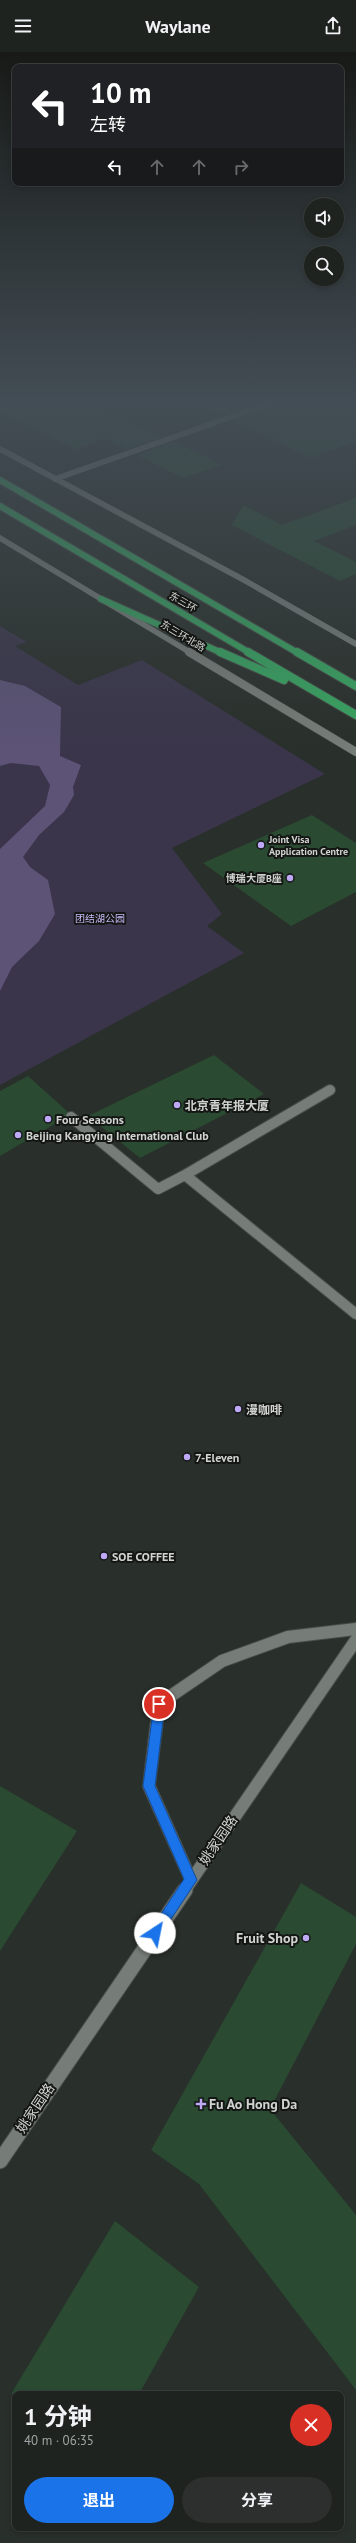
<!DOCTYPE html>
<html lang="zh">
<meta charset="utf-8">
<style>
:root{--surface:#1f2320;--page:#2c2f2d;--text:#f1f3f6;--muted:#a1a4a5;--line:#3c403e;--accent:#1a73e8}
body{margin:0;font-family:"PT Sans","Noto Sans SC",sans-serif;background:var(--page);color:var(--text);height:100vh;display:flex;flex-direction:column;font-size:15px;white-space:nowrap}
*{box-sizing:border-box;margin:0}
p{font-size:13px;color:var(--muted)}
.icon{flex:none;width:22px;height:22px;fill:none;stroke:currentColor;stroke-width:2;stroke-linecap:round;stroke-linejoin:round}
.map{position:relative;flex:1;overflow:hidden}
.details{position:absolute;left:12px;top:2339px;width:332px;height:140px;display:flex;flex-direction:column;background:var(--surface);border-radius:8px;box-shadow:0 2px 6px #0003,0 0 0 1px var(--line)}
.details>*{flex:none}
.top-card{position:absolute;left:12px;top:12px;width:332px;height:122px;border-radius:8px;box-shadow:0 2px 6px #0003,0 0 0 1px var(--line);background:#202124;color:#fff;overflow:hidden}
.controls{position:absolute;left:304px;top:146px;display:grid;gap:8px}
.controls a{display:grid;place-items:center;width:40px;height:40px;border-radius:50%;background:var(--surface);box-shadow:0 2px 6px #0003,0 0 0 1px var(--line);font-size:20px}
.pin{position:absolute;display:grid;place-items:center;width:34px;height:34px;color:#fff;margin:-17px;border:2px solid #fff;border-radius:50%;box-shadow:0 1px 4px #0007}
.me{position:absolute;width:44px;margin:-22px;rotate:34deg;stroke-linejoin:round;filter:drop-shadow(0 0 3px #0008)}
.turn{display:flex;align-items:center;gap:14px;height:84px;padding:0 12px;font-size:18px}
.turn .icon{width:52px;height:52px;stroke-width:2.5}
.turn b{display:block;font-size:28px;line-height:34px}
.lanes{display:flex;align-items:center;height:38px;padding:0 12px;background:#0003;justify-content:center;gap:20px;direction:ltr}
.lanes .off{opacity:.35}
.round{display:grid;place-items:center;flex:none;width:42px;height:42px;border-radius:21px;background:var(--page)}
.headline{display:flex;align-items:center;justify-content:space-between;height:68px;padding:0 12px}
h1{font-size:24px;font-weight:700;line-height:30px}
.button{display:flex;gap:8px;margin-top:auto;padding:8px 12px}
.button a{flex:1;height:46px;border-radius:24px;background:var(--accent);color:#fff;font-size:16px;font-weight:700;line-height:46px;text-align:center}
.button a+a{background:var(--page);color:var(--text)}
header{display:flex;justify-content:space-between;align-items:center;height:52px;padding:0 12px;background:var(--surface);font-size:18px;font-weight:700}
.map>svg:first-child{display:block}
.green{fill:#3a354a}
.water{fill:#5c5376}
.building{fill:#2a4a32}
.lines{fill:none;stroke-linecap:round;stroke-linejoin:round}
.service-casing{stroke:#474c48;stroke-width:12}
.minor-far1-casing{stroke:#474c48;stroke-width:6}
.minor-casing{stroke:#474c48;stroke-width:14}
.tertiary-far3-casing{stroke:#474c48;stroke-width:6}
.tertiary-far2-casing{stroke:#474c48;stroke-width:9}
.tertiary-far1-casing{stroke:#474c48;stroke-width:14}
.tertiary-casing{stroke:#474c48;stroke-width:17}
.trunk-far1-casing{stroke:#474c48;stroke-width:8}
.trunk-casing{stroke:#474c48;stroke-width:10}
.service{stroke:#767c77;stroke-width:10}
.minor-far1{stroke:#767c77;stroke-width:5.5}
.minor{stroke:#767c77;stroke-width:12}
.tertiary-far3{stroke:#767c77;stroke-width:5.5}
.tertiary-far2{stroke:#767c77;stroke-width:8}
.tertiary-far1{stroke:#767c77;stroke-width:12}
.tertiary{stroke:#767c77;stroke-width:15}
.trunk-far1{stroke:#38a560;stroke-width:6}
.trunk{stroke:#38a560;stroke-width:8}
.route{fill:#1a73e8;stroke:#114b97}
.poi-dot{fill:#bda9f5;stroke:#141614;stroke-width:1.5}
.labels{text-anchor:middle;dominant-baseline:central;stroke-width:4;stroke-linejoin:round;paint-order:stroke}
.far-street-label{font-size:10px;fill:#d0d4d1;stroke:#141614}
.far-poi-label{font-size:10px;font-weight:bold;fill:#d0d4d1;stroke:#141614;text-anchor:start}
.far-park-label{font-size:10px;fill:#c8b9f7;stroke:#141614}
.poi-label{font-size:12px;font-weight:bold;fill:#d0d4d1;stroke:#141614;text-anchor:start}
.near-street-label{font-size:14px;fill:#d0d4d1;stroke:#141614}
.near-poi-label{font-size:14px;font-weight:bold;fill:#d0d4d1;stroke:#141614;text-anchor:end}
</style>
<header><svg class="icon" aria-label="menu" viewBox="0 0 24 24"><path d="M4 6h16M4 12h16M4 18h16"/></svg>Waylane<svg class="icon" aria-label="share" viewBox="0 0 24 24"><path d="M12 15V3M7 8l5-5 5 5M5 13v7h14v-7"/></svg></header>
<div class="map">
<svg width="356" height="2491" viewBox="0 0 356 2491">
<rect width="100%" height="100%" fill="#292f2a"/>
<!-- green -->
<path class="green" d="M0,574L27,590L15,594L78,633L142,608L325,722L172,796L222,862L207,874L244,901L0,1033Z"/>
<!-- water -->
<path class="water" d="M0,628L25,634L61,655L60,704L81,713L73,735L74,743L64,760L39,783L23,805L30,815L48,828L55,862L39,889L12,915L0,939V797L45,754L50,733L39,714L11,711L0,714Z"/>
<!-- building -->
<path class="building" d="M0,349H83L162,385L127,397L105,386L76,397L0,360Z
M193,349H264L223,363Z
M280,349H345L346,360L356,357V389L311,406L234,368L277,353Z
M173,390L222,413L183,426L137,403Z
M356,446V473L314,489L356,510V522L340,529L232,473L243,453L282,473Z
M312,763L356,791V840L291,874L203,811Z
M214,1003L264,1042L140,1106L88,1064Z
M28,1024L68,1060L65,1066L0,1104V1039Z
M0,1734L77,1779L0,1899Z
M301,1831L356,1865V1892L270,2057L356,2163V2338L199,2132L151,2098Z
M115,2169L199,2235L139,2342H11Z"/>
<g class="lines">
<defs>
<path id="service" d="M330,1038L185,1123L356,1262
M71,1065L158,1137L185,1123"/>
<path id="minor-far1" d="M55,427L276,349"/>
<path id="minor" d="M191,1828L149,1734L159,1652L222,1609L288,1585L356,1577"/>
<path id="tertiary-far3" d="M0,397L244,528L356,592
M0,486L191,601"/>
<path id="tertiary-far2" d="M189,600L356,700"/>
<path id="tertiary-far1" d="M184,1839L356,1588"/>
<path id="tertiary" d="M0,2109L185,1838"/>
<path id="trunk-far1" d="M0,428L298,601
M0,454L250,601
M101,547L222,601"/>
<path id="trunk" d="M220,600L284,628
M248,600L356,663
M297,600L356,634"/>
</defs>
<!-- service casing -->
<use href="#service" class="service-casing"/>
<!-- minor-far1 casing -->
<use href="#minor-far1" class="minor-far1-casing"/>
<!-- minor casing -->
<use href="#minor" class="minor-casing"/>
<!-- tertiary-far3 casing -->
<use href="#tertiary-far3" class="tertiary-far3-casing"/>
<!-- tertiary-far2 casing -->
<use href="#tertiary-far2" class="tertiary-far2-casing"/>
<!-- tertiary-far1 casing -->
<use href="#tertiary-far1" class="tertiary-far1-casing"/>
<!-- tertiary casing -->
<use href="#tertiary" class="tertiary-casing"/>
<!-- trunk-far1 casing -->
<use href="#trunk-far1" class="trunk-far1-casing"/>
<!-- trunk casing -->
<use href="#trunk" class="trunk-casing"/>
<!-- service -->
<use href="#service" class="service"/>
<!-- minor-far1 -->
<use href="#minor-far1" class="minor-far1"/>
<!-- minor -->
<use href="#minor" class="minor"/>
<!-- tertiary-far3 -->
<use href="#tertiary-far3" class="tertiary-far3"/>
<!-- tertiary-far2 -->
<use href="#tertiary-far2" class="tertiary-far2"/>
<!-- tertiary-far1 -->
<use href="#tertiary-far1" class="tertiary-far1"/>
<!-- tertiary -->
<use href="#tertiary" class="tertiary"/>
<!-- trunk-far1 -->
<use href="#trunk-far1" class="trunk-far1"/>
<!-- trunk -->
<use href="#trunk" class="trunk"/>
</g>
<!-- sky -->
<linearGradient id="sky" x2="0" y2="1"><stop stop-color="#171a17"/><stop offset="0.5" stop-color="#434d55"/><stop offset="1" stop-color="#434d55" stop-opacity="0"/></linearGradient>
<rect width="356" height="697" fill="url(#sky)"/>
<!-- route -->
<path class="route" d="M159,1647L165,1652L155,1734L197,1828L159,1885L155,1887L151,1885L149,1881L151,1877L184,1827L143,1734L154,1652Z"/>
<!-- markers -->
<g class="poi-dot">
<circle cx="261" cy="793" r="4"/>
<circle cx="290" cy="826" r="4"/>
<circle cx="177" cy="1053" r="4"/>
<circle cx="48" cy="1067" r="4"/>
<circle cx="18" cy="1083" r="4"/>
<circle cx="238" cy="1357" r="4"/>
<circle cx="187" cy="1405" r="4"/>
<circle cx="104" cy="1504" r="4"/>
<circle cx="306" cy="1886" r="4"/>
<path d="M199 2046h4v4h4v4h-4v4h-4v-4h-4v-4h4z"/>
</g>
<g class="labels">
<!-- far-street labels -->
<g class="far-street-label">
<text transform="translate(183 550) rotate(30)">东三环</text>
<text transform="translate(183 584) rotate(31)">东三环北路</text>
</g>
<!-- far-poi labels -->
<g class="far-poi-label">
<text x="269" y="787">Joint Visa<tspan x="269" dy="12">Application Centre</tspan></text>
<text x="282" y="826" text-anchor="end">博瑞大厦B座</text>
</g>
<!-- far-park labels -->
<g class="far-park-label">
<text x="100" y="866">团结湖公园</text>
</g>
<!-- poi labels -->
<g class="poi-label">
<text x="185" y="1053">北京青年报大厦</text>
<text x="56" y="1067">Four Seasons</text>
<text x="26" y="1083">Beijing Kangying International Club</text>
<text x="246" y="1357">漫咖啡</text>
<text x="195" y="1405">7-Eleven</text>
<text x="112" y="1504">SOE COFFEE</text>
</g>
<!-- near-street labels -->
<g class="near-street-label">
<text transform="translate(218 1788) rotate(-56)">姚家园路</text>
<text transform="translate(35 2056) rotate(-56)">姚家园路</text>
</g>
<!-- near-poi labels -->
<g class="near-poi-label">
<text x="298" y="1886">Fruit Shop</text>
<text x="209" y="2052" text-anchor="start">Fu Ao Hong Da</text>
</g>
</g>
</svg>
<div class="controls">
<a><svg class="icon" aria-label="sound" viewBox="0 0 24 24"><path d="M4 9h4l5-4v14l-5-4H4zM17 9q2 3 0 6"/></svg></a>
<a><svg class="icon" aria-label="search" viewBox="0 0 24 24"><circle cx="10" cy="10" r="6"/><path d="M15 15l6 6"/></svg></a>
</div>
<div class="pin" style="left:159px;top:1652px;background:#d93025"><svg class="icon" aria-label="arrive" viewBox="0 0 24 24"><path d="M6 21V4h12l-3 4 3 4H6"/></svg></div>
<svg class="me" style="left:155px;top:1881px" viewBox="-20 -20 40 40"><circle r="19" fill="#fff"/><path d="M0-13L10 11 0 6-10 11z" fill="#1a73e8"/></svg>
<div class="top-card">
<div class="turn"><svg class="icon" aria-label="left" viewBox="0 0 24 24"><path d="M17 20v-9H6M10 6l-5 5 5 5"/></svg><div><b>10 m</b>左转</div></div>
<div class="lanes"><svg class="icon" aria-label="left" viewBox="0 0 24 24"><path d="M17 20v-9H6M10 6l-5 5 5 5"/></svg><svg class="icon off" aria-label="ahead" viewBox="0 0 24 24"><path d="M12 20V5M6 11l6-6 6 6"/></svg><svg class="icon off" aria-label="ahead" viewBox="0 0 24 24"><path d="M12 20V5M6 11l6-6 6 6"/></svg><svg class="icon off" aria-label="right" viewBox="0 0 24 24"><path d="M7 20v-9h11M14 6l5 5-5 5"/></svg></div>
</div>
<section class="details">
<div class="headline"><div><h1>1 分钟</h1><p>40 m · 06:35</p></div><a class="round" style="background:#d93025;color:#fff"><svg class="icon" aria-label="close" viewBox="0 0 24 24"><path d="M6 6l12 12M18 6L6 18"/></svg></a></div>
<div class="button"><a>退出</a><a>分享</a></div>
</section>
</div>
